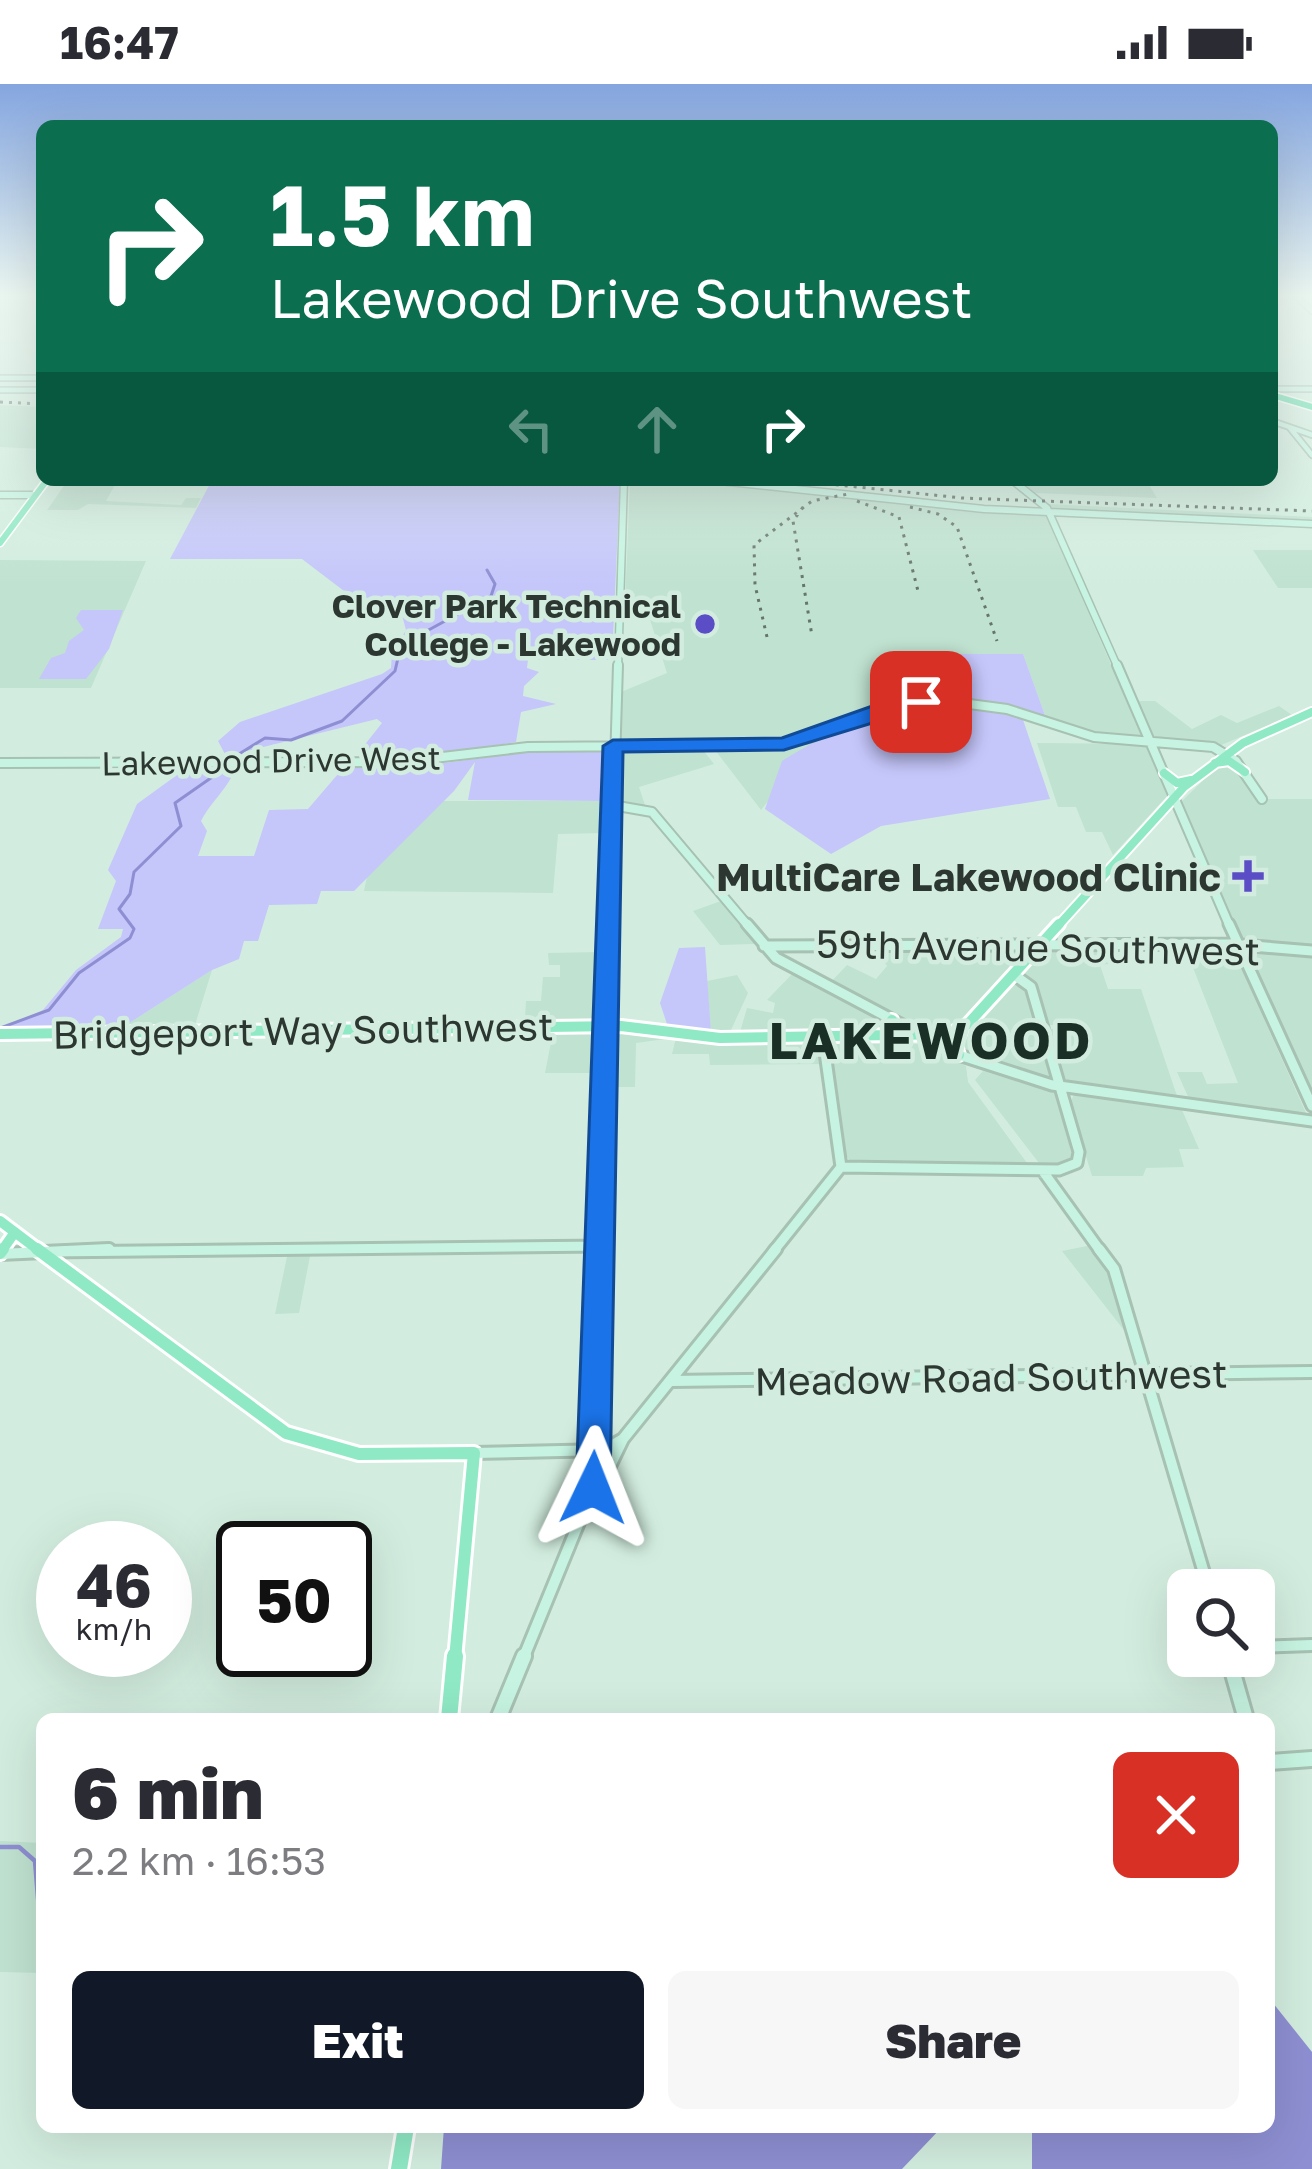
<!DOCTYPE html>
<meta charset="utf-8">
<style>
:root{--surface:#fff;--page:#f7f7f7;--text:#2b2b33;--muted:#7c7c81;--accent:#111827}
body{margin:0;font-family:"Golos Text",sans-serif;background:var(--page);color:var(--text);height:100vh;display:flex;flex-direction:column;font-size:45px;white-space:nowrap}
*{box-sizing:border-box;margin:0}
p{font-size:39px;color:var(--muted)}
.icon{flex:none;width:66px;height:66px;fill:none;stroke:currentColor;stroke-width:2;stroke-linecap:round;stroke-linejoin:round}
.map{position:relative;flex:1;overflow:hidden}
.drawer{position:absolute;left:36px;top:1629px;width:1239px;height:420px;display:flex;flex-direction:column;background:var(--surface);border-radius:18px;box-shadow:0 12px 48px #0002}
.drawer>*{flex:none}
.banner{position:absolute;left:36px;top:36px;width:1242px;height:366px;border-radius:18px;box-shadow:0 12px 48px #0002;background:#0b6e4f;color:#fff;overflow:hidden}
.controls{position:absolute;left:1167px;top:1485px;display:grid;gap:24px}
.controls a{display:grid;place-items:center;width:108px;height:108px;border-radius:18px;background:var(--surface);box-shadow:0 12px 48px #0002;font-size:60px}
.speed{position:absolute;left:36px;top:1437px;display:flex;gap:24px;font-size:60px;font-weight:700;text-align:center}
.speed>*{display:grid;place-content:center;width:156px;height:156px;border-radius:50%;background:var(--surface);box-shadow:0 12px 48px #0002;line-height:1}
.speed small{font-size:30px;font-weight:400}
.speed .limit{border:6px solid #111;border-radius:18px;background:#fff;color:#111}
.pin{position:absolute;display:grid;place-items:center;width:102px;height:102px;color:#fff;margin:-51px;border-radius:24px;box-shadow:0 6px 18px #0006}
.me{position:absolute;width:132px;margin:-66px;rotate:2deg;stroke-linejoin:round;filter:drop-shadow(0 0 9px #0008)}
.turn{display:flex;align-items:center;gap:42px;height:252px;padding:0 36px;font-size:54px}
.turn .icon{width:156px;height:156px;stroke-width:2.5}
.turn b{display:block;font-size:84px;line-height:102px}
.lanes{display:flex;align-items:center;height:114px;padding:0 36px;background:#0003;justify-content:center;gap:60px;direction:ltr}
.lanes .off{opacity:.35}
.round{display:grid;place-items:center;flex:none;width:126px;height:126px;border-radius:18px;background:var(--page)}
.overview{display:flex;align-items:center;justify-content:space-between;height:204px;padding:0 36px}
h1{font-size:72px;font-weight:800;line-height:90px}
.primary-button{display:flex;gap:24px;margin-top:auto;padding:24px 36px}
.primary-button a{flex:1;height:138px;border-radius:18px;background:var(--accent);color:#fff;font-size:48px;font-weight:800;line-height:138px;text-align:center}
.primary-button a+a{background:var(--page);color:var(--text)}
.status{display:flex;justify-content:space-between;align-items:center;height:84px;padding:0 60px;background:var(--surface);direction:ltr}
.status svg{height:33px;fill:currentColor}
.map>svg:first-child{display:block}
.built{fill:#c0e2d0}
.green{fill:#c5c6fa}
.water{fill:#8e8fd2}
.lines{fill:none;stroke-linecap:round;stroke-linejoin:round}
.stream-far1{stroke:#8e8fd2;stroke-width:3}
.stream{stroke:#8e8fd2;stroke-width:4.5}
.secondary-far5-casing{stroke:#a7c1b3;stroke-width:8}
.secondary-far4-casing{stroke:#a7c1b3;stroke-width:9}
.secondary-far3-casing{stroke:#a7c1b3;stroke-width:12}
.secondary-far2-casing{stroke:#a7c1b3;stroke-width:15}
.secondary-far1-casing{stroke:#a7c1b3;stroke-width:16}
.secondary-casing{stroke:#a7c1b3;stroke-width:20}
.primary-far4-casing{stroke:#fff;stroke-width:9}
.primary-far3-casing{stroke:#fff;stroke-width:12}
.primary-far2-casing{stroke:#fff;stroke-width:16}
.primary-far1-casing{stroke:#fff;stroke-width:18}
.primary-casing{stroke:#fff;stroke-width:22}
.highway-casing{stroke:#fff;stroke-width:9}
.secondary-far5{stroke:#c7f4e2;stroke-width:4.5}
.secondary-far4{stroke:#c7f4e2;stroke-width:6}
.secondary-far3{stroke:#c7f4e2;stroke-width:8}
.secondary-far2{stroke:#c7f4e2;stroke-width:9}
.secondary-far1{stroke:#c7f4e2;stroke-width:10}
.secondary{stroke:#c7f4e2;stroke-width:14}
.primary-far4{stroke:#8fe9c5;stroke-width:6}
.primary-far3{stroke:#8fe9c5;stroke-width:8}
.primary-far2{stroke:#8fe9c5;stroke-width:10}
.primary-far1{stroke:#8fe9c5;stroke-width:12}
.primary{stroke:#8fe9c5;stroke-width:16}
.highway{stroke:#45da9f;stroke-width:6}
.rail{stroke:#65746c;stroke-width:3;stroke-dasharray:3 6;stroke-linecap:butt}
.route{fill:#1a73e8;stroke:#114b97;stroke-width:3}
.poi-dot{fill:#5b4dc5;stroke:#d2eddf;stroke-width:4.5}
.labels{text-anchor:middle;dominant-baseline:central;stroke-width:9;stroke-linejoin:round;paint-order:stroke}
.far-poi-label{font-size:33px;font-weight:bold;fill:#2d3732;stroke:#d2eddf;text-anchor:end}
.far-street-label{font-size:33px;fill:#2d3732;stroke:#d2eddf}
.poi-label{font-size:39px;font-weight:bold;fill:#2d3732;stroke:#d2eddf;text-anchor:end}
.street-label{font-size:39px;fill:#2d3732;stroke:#d2eddf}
.district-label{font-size:51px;font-weight:bold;letter-spacing:3px;fill:#1a3026;stroke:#d2eddf}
</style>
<div class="status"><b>16:47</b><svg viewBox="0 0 49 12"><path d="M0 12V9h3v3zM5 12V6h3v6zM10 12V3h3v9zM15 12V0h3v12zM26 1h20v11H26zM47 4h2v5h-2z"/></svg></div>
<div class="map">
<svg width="1312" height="2085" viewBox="0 0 1312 2085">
<rect width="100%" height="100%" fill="#d2eddf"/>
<!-- built -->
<path class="built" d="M0,321L42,323V365L0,363Z
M630,396H699L1046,431L1142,652L1098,651L1047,637L1023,570H955L967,616L903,617L781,657L620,658L621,608L667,589L645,520H625Z
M1017,396H1146L1157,414L1034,409Z
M66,399H116L106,417L181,421L186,414H201L196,424L88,420L78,426H47Z
M1048,420L1312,433V439L1051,426Z
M1253,466H1312V504H1278Z
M0,476L146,477L91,604H0Z
M1137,617H1155L1192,645L1221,631L1237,639L1279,622L1292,631L1219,662L1154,652Z
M817,656L761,726L715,666L787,664Z
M1037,659L1145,660L1167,712L1113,771L1102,748H1086L1076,723H1058Z
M622,666H703L714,680L639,703L645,721L620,718Z
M1222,678L1234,681L1259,715H1312V1006L1249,872L1256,868L1309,870L1239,853L1182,717Z
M383,717H605V749L558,750L553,809L364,807Z
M721,817L755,858L754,860L720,861L693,827Z
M1185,863L1234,868L1306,1029L1190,1017L1177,988H1202L1207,1000L1238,999Z
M875,864L1018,866L1023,869L959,938L927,947L829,900L847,881L876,895L887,882Z
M1104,865L1109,880L1100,881L1108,905H1141L1178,1015L1063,998L1047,946L1072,942L1045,941L1033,898L1024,890L1045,866Z
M601,868L598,936L525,935L526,917H541L543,893H560V881H549L548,869Z
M212,886L195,941L123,943Z
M793,889L887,941L890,945L740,948L747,924L773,929L775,919L767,916Z
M737,891L748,909L731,946L711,948L707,897Z
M1016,897L1026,902L1035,929L1051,990L1047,995L962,964L960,959Z
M553,948L598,950L597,989H545Z
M613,949L665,955L636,959L635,1003H609Z
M676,954L814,960L822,980L710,981L709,970H672Z
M836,959L924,960L966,982L968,998L1027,1079L851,1078L846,1072L829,963Z
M983,987L1058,1010L1073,1077L1050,1083L1039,1079L975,996Z
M1074,1010L1182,1026L1199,1065H1179L1184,1083L1146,1084L1143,1092H1092L1070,1020Z
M1092,1161L1110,1183L1127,1250L1062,1167Z
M311,1167L299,1229L275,1230L288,1168Z
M0,1757L42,1759V1889L0,1888Z"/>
<!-- green -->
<path class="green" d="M212,396H620L612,576H528L527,584L539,588L524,602L523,612L556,620L521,628L516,658L419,673L362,672L359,668L382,639L377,635L226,672L218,657L240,638L382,590L391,584L392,569L406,546L399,520L348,510L302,475H170Z
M81,526H123L109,565L86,595H39L51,574L65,569L69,557L84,546L76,534Z
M954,570H1023L1047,637L967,616Z
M938,617L1021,630L1050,715L881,742L831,770L765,725L782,677C835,644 874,629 938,617Z
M548,665L606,666L605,717L468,716L475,678L454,707L354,807H321L317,820L269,821L258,857H244L239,875L212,886L123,943L0,945L43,926L76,886L121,853L123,845H98L116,797L108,786L137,720L188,683H236C228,705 212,716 201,737L207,747L198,772H254L269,726L308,725L344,683L408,684Z
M705,863L711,948L667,940L660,919L679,864Z"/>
<!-- water -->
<path class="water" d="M1269,1914L1312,1968V2085H1032V2043H1269Z
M444,2043H942L902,2085H441Z"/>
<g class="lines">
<!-- stream-far1 -->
<path class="stream-far1" d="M231,675L265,654L291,656L342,637L395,587L401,561L491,512L495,500L487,486
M0,944L49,926L79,889L130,854L134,845L119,825L130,810L134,788L181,742L175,719L228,682"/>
<!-- stream -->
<path class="stream" d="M0,1763H19L35,1777L42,1863"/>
<defs>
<path id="secondary-far5" d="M1295,211L1312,227
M0,294H42
M1272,305H1312
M0,306H42
M1272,337L1312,351
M1290,344L1312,371"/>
<path id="secondary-far4" d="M711,396L984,425L1312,440
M1012,396L1047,424L1118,584
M0,411H35
M618,584L624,396"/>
<path id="secondary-far3" d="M1117,581L1230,843
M0,679L400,678L528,663L770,661L810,654L885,625L947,617L1007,625L1094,653L1213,663L1236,677L1262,715
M612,721L652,728L749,843
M610,843L618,581"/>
<path id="secondary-far2" d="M747,840L776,874L959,971L1052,1001L1312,1037
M1229,840L1312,1022
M764,862L1229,860L1312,867
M823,954L841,1083
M841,1083L1059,1086L1077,1079L1079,1068L1031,903L1013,890
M1042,1086L1101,1168
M47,1168L601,1162
M600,1168L610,840
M773,1168L841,1083"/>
<path id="secondary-far1" d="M1099,1165L1114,1185L1209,1506
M0,1170L109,1165
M670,1297L1312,1288
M474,1369L604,1366L623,1355L776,1165
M594,1415L623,1355
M1254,1563L1312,1561
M523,1575L593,1404L600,1165"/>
<path id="secondary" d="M1228,1572L1246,1635
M498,1635L524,1572
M1269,1678L1312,1675"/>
<path id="primary-far4" d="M0,459L47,396"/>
<path id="primary-far3" d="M1215,679L1229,677L1245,688
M1164,689L1177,699L1191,696
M1057,843L1184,703L1243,659L1312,628"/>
<path id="primary-far2" d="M0,950L621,942L720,954L949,950L967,941L1059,840
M885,953L894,948L892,936
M959,971L955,959L962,946
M0,1137L41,1168
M1,1168L15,1148"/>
<path id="primary-far1" d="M37,1165L286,1349L359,1370L474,1369L455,1575
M0,1169L3,1165"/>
<path id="primary" d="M449,1635L455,1572
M399,2085L406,2043"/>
<path id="highway" d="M1272,311L1312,323"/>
</defs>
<!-- secondary-far5 casing -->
<use href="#secondary-far5" class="secondary-far5-casing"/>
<!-- secondary-far4 casing -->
<use href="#secondary-far4" class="secondary-far4-casing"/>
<!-- secondary-far3 casing -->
<use href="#secondary-far3" class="secondary-far3-casing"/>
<!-- secondary-far2 casing -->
<use href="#secondary-far2" class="secondary-far2-casing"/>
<!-- secondary-far1 casing -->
<use href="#secondary-far1" class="secondary-far1-casing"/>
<!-- secondary casing -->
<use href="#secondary" class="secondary-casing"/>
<!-- primary-far4 casing -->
<use href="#primary-far4" class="primary-far4-casing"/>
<!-- primary-far3 casing -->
<use href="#primary-far3" class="primary-far3-casing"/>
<!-- primary-far2 casing -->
<use href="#primary-far2" class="primary-far2-casing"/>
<!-- primary-far1 casing -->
<use href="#primary-far1" class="primary-far1-casing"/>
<!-- primary casing -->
<use href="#primary" class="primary-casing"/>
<!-- highway casing -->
<use href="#highway" class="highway-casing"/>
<!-- secondary-far5 -->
<use href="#secondary-far5" class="secondary-far5"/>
<!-- secondary-far4 -->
<use href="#secondary-far4" class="secondary-far4"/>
<!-- secondary-far3 -->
<use href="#secondary-far3" class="secondary-far3"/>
<!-- secondary-far2 -->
<use href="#secondary-far2" class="secondary-far2"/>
<!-- secondary-far1 -->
<use href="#secondary-far1" class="secondary-far1"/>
<!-- secondary -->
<use href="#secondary" class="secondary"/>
<!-- primary-far4 -->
<use href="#primary-far4" class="primary-far4"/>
<!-- primary-far3 -->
<use href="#primary-far3" class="primary-far3"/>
<!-- primary-far2 -->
<use href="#primary-far2" class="primary-far2"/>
<!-- primary-far1 -->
<use href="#primary-far1" class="primary-far1"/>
<!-- primary -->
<use href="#primary" class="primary"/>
<!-- highway -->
<use href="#highway" class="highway"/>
<!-- rail -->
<path class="rail" d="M0,318L42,320
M791,396L962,414L1312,427
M857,417L899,433L918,507
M803,423L793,437L812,552
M910,423L938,430L957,443L997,557
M767,553L755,501L754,461L812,417L848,410"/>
</g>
<!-- sky -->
<linearGradient id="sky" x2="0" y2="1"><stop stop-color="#84a5df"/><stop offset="0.42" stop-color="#ebf7f1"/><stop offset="1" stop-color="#ebf7f1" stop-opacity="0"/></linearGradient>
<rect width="1312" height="502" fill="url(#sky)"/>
<!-- route -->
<path class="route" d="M921,612L931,618L928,622L784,666L623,668L610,1404L605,1415L593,1420L581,1415L576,1404L603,662L613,656L782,654L878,620Z"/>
<!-- markers -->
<g class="poi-dot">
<circle cx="705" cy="540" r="12"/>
<path d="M1242 774h12v12h12v12h-12v12h-12v-12h-12v-12h12z"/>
</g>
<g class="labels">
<!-- far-poi labels -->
<g class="far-poi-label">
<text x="681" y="521">Clover Park Technical<tspan x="681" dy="38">College - Lakewood</tspan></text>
</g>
<!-- far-street labels -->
<g class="far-street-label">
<text transform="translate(271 676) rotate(-1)">Lakewood Drive West</text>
</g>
<!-- poi labels -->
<g class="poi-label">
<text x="1221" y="792">MultiCare Lakewood Clinic</text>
</g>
<!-- street labels -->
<g class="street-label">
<text transform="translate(1038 863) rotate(1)">59th Avenue Southwest</text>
<text transform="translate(303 946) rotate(-1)">Bridgeport Way Southwest</text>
<text transform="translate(991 1293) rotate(-1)">Meadow Road Southwest</text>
</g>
<!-- district labels -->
<g class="district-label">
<text x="931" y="955">LAKEWOOD</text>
</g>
</g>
</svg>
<div class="controls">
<a><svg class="icon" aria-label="search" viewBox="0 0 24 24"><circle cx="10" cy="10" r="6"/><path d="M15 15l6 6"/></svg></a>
</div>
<div class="speed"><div>46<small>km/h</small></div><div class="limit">50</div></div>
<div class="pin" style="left:921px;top:618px;background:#d93025"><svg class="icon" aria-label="arrive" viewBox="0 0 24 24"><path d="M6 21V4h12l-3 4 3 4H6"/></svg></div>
<svg class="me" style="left:593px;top:1404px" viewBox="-20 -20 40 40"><path d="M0-17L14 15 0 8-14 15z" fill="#1a73e8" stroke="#fff" stroke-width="4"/></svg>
<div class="banner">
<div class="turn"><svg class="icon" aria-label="right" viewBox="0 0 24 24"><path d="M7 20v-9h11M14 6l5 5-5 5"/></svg><div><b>1.5 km</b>Lakewood Drive Southwest</div></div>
<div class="lanes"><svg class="icon off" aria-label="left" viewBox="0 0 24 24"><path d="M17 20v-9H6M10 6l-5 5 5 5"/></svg><svg class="icon off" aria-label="ahead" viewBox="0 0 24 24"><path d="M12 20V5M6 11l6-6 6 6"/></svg><svg class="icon" aria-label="right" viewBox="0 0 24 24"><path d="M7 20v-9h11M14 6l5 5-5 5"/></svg></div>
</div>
<section class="drawer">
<div class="overview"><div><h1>6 min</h1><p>2.2 km · 16:53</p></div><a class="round" style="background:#d93025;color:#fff"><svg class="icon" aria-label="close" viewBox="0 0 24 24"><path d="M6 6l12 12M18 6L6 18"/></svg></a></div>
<div class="primary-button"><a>Exit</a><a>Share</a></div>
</section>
</div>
